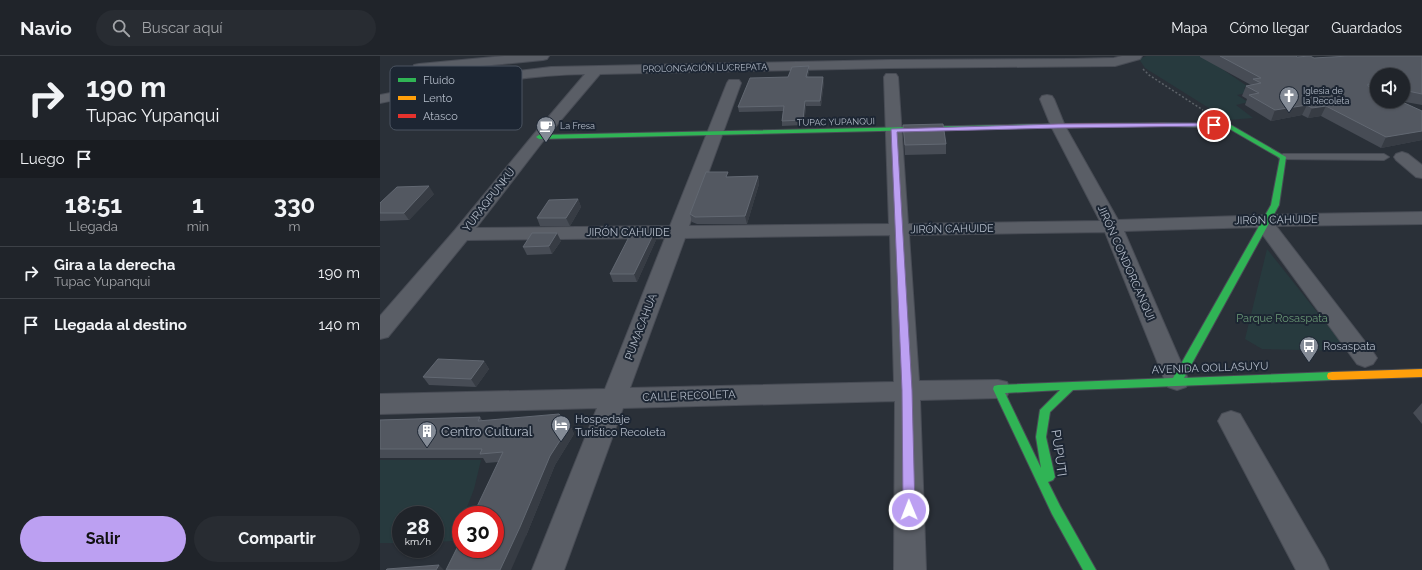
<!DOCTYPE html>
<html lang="es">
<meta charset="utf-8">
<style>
:root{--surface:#20242a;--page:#282c32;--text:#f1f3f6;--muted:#a2a4a8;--line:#3d4147;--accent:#bca0f2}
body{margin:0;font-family:Raleway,sans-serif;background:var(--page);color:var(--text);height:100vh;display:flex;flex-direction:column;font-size:15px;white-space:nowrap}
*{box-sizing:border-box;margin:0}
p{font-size:13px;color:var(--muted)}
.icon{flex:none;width:22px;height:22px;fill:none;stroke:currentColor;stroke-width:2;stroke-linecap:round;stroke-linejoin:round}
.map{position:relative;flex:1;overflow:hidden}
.panel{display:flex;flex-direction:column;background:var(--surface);width:380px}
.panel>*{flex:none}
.guide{background:#20242a;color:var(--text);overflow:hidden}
.buttons{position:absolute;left:990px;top:12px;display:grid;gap:8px}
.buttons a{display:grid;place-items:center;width:40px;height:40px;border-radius:50%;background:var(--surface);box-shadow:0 1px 3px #0004,0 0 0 1px var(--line);font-size:20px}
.speed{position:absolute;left:12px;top:450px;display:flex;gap:8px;font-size:20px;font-weight:700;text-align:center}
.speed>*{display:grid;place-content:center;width:52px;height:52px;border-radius:50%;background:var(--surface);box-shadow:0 1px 3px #0004,0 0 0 1px var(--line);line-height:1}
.speed small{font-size:10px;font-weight:400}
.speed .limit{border:6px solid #d22;background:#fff;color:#111}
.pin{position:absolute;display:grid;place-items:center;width:34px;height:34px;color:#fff;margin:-17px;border:2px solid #fff;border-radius:50%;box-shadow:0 1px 4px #0007}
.me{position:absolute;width:44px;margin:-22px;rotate:359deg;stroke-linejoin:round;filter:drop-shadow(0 0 3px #0008)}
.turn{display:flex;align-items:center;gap:14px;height:84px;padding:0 20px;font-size:18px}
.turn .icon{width:52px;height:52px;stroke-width:2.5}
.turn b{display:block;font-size:28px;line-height:34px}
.then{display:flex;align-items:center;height:38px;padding:0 20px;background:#0003;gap:8px;font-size:15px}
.eta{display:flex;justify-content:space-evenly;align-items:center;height:68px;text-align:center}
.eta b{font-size:24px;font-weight:700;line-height:28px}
.primary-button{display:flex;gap:8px;margin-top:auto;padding:8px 20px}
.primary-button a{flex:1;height:46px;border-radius:24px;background:var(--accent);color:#111;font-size:16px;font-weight:700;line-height:46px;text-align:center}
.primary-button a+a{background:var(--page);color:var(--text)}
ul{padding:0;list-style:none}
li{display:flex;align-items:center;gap:12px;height:52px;padding:0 20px;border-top:1px solid var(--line)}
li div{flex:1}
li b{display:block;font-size:15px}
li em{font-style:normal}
header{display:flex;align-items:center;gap:24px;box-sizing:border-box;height:56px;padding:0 20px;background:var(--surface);border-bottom:1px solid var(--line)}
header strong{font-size:19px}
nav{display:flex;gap:22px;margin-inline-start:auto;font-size:14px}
.search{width:280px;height:36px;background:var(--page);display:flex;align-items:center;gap:10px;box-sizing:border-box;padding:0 14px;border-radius:22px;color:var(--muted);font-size:15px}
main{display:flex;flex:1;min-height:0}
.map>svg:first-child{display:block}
.green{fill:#273a3e}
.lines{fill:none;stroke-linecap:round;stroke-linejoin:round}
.lane-casing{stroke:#484c55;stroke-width:2}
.street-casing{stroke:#484c55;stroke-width:2}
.fast-casing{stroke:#484c55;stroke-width:2}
.slow-casing{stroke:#484c55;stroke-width:2}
.jam-casing{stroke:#484c55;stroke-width:2}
.path{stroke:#5c6268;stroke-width:1.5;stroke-dasharray:2 2;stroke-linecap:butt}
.lane{fill:#5a5e66;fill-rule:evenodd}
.street{fill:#5a5e66;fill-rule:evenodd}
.fast{fill:#30b455;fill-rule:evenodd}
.slow{fill:#ff9f0a;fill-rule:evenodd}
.jam{fill:#e5322d;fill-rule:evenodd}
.wall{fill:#474c55;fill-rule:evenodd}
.shaded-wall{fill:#373c44}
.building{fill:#535861;stroke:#626872}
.route{fill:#bca0f2;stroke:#7a689d}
.labels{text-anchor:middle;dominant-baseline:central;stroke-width:4;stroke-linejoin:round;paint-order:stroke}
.far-street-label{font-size:9px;fill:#b4bcc9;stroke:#1d2633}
.far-poi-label{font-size:9px;fill:#b4bcc9;stroke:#1d2633;text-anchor:start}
.street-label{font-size:11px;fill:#b4bcc9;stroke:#1d2633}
.park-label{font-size:11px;fill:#6b9a76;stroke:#1d2633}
.poi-label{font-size:11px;fill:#b4bcc9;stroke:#1d2633;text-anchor:start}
.near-poi-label{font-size:13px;fill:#b4bcc9;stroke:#1d2633;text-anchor:start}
.near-street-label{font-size:13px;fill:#b4bcc9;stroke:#1d2633}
.key{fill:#1d2633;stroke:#4a5360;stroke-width:1}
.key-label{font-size:11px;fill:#b4bcc9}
</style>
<header>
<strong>Navio</strong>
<div class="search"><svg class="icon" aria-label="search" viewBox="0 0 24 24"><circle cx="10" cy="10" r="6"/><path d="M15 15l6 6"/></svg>Buscar aquí</div>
<nav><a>Mapa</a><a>Cómo llegar</a><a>Guardados</a></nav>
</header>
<main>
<section class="panel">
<div class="guide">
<div class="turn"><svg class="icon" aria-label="right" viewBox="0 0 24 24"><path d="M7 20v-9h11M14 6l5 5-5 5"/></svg><div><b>190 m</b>Tupac Yupanqui</div></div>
<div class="then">Luego<svg class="icon" aria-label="arrive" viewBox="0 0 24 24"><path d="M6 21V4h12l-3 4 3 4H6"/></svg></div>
</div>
<div class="eta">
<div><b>18:51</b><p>Llegada</p></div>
<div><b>1</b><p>min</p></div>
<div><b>330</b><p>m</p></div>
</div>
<ul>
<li><svg class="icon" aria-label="right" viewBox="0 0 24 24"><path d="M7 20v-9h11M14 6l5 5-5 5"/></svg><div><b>Gira a la derecha</b><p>Tupac Yupanqui</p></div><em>190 m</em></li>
<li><svg class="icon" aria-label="arrive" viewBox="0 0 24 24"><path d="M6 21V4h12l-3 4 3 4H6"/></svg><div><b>Llegada al destino</b></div><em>140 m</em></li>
</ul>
<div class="primary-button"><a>Salir</a><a>Compartir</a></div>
</section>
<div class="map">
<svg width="1042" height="514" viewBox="0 0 1042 514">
<rect width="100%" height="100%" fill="#2a3038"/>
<!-- green -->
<path class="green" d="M766,0H823L867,30L864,32L871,36L857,39L868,46L856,49L873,62L848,64L765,12L759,3Z
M887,193L968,295L882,293L865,283Z
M0,404H101L94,433L84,459H81V466L74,485L55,486V459H21V487H0Z"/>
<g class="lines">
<defs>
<path id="lane" d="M903,98H1004L1009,101L1004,104L900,103L898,101Z"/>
<path id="street" d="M124,0H169L167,3L163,4L39,16L34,15L33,12L34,9L39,8Z
M742,0H762L760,3L735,10L510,12L220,18L164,84L96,172L290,170L347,27L349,24H359L361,27L309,170L509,168L504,21L506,18H516L518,21L528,168L720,165L671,70L660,43L662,40L667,39L672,40L674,43L685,70L738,164L924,158L1042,156V168L896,170L993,296L997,302L993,308L985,311L977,308L877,171L744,175L809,325L806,331L797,334L788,331L785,325L725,176L529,179L539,325L618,324L627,326L630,333L627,340L618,342L540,344L546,514H514L515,345L243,352L184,514H152L217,352L0,358V338L225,333L285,182L87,184L8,281L0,283V260L75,174L154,78L205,18C136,19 68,34 0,47V39L104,19L171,11L510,4L693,3L734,2ZM510,179L514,326L250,332L305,182Z
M1022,96L1028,98L1042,109V122L1036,121L1016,104L1014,101L1016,98Z
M851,355L860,358L944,503L949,514H916L838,365L842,358Z"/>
<path id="fast" d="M784,67L851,69L906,101L899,149L804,322L952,316L956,317L957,320L956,323L952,324L693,334L670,356L666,381L675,421L673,424L668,426L680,450L716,514H703L672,458L613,333L614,330L618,329L793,322L891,149L900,102L848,72L782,70L781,69ZM680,334L660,354L656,381L661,412L625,337Z
M672,68L675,70L674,71L159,83L156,81L159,79Z"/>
<path id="slow" d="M1042,313V321L952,324L948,323L947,320L948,317L952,316Z"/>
<path id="jam" d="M784,67L787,69L786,70L672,72L669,70L672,68Z"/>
</defs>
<!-- lane casing -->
<use href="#lane" class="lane-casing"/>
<!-- street casing -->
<use href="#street" class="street-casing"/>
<!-- fast casing -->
<use href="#fast" class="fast-casing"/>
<!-- slow casing -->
<use href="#slow" class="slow-casing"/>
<!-- jam casing -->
<use href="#jam" class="jam-casing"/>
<!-- path -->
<path class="path" d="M763,13L769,19L823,54"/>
<!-- lane -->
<use href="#lane" class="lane"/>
<!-- street -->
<use href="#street" class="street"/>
<!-- fast -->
<use href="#fast" class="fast"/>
<!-- slow -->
<use href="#slow" class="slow"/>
<!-- jam -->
<use href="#jam" class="jam"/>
</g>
<!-- wall -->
<path class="wall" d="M820,0H916L917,1L934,2L1042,0V49L1020,45L1042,55V84L1001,92L941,60L928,62L922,59L891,65L865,49L867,43L862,40L866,30L871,29L820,1ZM997,19H1023V45H997Z
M429,15L428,21L444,26L441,50H426L424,69L402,70V65L403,55L359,56L358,51L408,21Z
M523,69L566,88V98L525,99Z
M378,120L379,128L367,168H317L312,166L310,158L349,121Z
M54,138L29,164L0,165V147Z
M198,143L201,151L190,170H160L157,162Z
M276,184L257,226H233L230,218Z
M181,185L172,198L147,199L143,191Z
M104,305L109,313L96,331L49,329L43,321Z
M1042,347V368L1033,357Z
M100,361L102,364L190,369L194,378L175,409L146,480L118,406L106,407L103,402H0V364Z"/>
<!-- shaded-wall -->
<path class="shaded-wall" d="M429,10V15L426,26V21Z
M443,21L444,26L441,50L440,45Z
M425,45L426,50L424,69L423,64Z
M927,49L922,59L891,65L895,54Z
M946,50L941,60L928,62L932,52Z
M1042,75V84L1001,92L1006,81Z
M378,120L379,128L367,168L365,160Z
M49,130L54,138L29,164L24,157Z
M198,143L201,151L190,170L186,162Z
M177,177L181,185L172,198L169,190Z
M274,177L276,184L257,226L254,218Z
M104,305L109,313L96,331L91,323Z
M190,369L194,378L175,409L146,480L131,514H120L170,400Z
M59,509L64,514H56Z"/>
<!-- building -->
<path class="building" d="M840,0H916L917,1L930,0L934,2L969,0H1042V38L1023,34V19H997V30L988,28V30L997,34V45H1020L1042,55V75L1006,81L946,50L932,52L927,49L895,54L869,39L879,37L866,30L881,27L873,23L881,22Z
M429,10L426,21H443L440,45H425L423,64L402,65L404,50L358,51L370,22L408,21L412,11Z
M563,68L566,88L525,89L523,69Z
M326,116H348L346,121L378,120L365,160L315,161L310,158Z
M49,130L24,157H0V147L17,131Z
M198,143L186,162H157L169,144Z
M152,177H177L169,190L143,191Z
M251,177H274L254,218H230Z
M58,303L104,305L91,323L43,321Z
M179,358L190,369L170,400L140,471L120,514H66L81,484V493H115V459H93L123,396L100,398L102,393H0V364L100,361L98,365Z
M59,509L56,514H6L7,513Z"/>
<!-- route -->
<path class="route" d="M834,67H836V70L678,72L517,76L532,334L535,454L533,458L529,459L525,458L523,454L522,334L511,73L678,68Z"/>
<!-- icons -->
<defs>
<symbol id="church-pin" viewBox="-11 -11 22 30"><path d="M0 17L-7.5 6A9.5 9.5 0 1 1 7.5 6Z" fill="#848b96" stroke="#1d2633"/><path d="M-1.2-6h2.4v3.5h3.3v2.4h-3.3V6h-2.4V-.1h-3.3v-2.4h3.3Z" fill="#fff"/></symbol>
<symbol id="cafe-pin" viewBox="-11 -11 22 30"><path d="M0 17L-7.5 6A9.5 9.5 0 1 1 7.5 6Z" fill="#848b96" stroke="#1d2633"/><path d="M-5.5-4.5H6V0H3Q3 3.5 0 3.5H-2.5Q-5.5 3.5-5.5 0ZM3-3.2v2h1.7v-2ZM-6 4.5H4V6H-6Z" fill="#fff"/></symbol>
<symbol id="bus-pin" viewBox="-11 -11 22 30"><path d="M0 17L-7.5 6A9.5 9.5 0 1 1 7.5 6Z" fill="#848b96" stroke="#1d2633"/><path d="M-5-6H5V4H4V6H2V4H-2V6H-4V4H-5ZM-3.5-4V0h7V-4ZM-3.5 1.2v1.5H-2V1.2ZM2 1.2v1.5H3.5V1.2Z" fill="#fff"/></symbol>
<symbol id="hotel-pin" viewBox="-11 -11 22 30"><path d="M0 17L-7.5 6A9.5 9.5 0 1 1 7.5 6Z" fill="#848b96" stroke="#1d2633"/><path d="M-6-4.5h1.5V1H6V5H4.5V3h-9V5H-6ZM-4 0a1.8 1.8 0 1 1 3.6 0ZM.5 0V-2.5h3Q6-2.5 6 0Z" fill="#fff"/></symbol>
<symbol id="building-pin" viewBox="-11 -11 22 30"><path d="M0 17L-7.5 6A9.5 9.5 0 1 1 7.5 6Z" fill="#848b96" stroke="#1d2633"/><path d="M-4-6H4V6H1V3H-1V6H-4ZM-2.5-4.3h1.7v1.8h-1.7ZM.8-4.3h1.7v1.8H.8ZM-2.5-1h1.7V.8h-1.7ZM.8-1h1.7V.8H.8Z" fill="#fff"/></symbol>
</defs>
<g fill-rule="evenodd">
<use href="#church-pin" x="898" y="29" width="22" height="30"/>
<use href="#cafe-pin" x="155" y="59" width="22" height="30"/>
<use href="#bus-pin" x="918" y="279" width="22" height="30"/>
<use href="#hotel-pin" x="170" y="358" width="22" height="30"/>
<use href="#building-pin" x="36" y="364" width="22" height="30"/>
</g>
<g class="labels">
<!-- far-street labels -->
<g class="far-street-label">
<text transform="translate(325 12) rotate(-1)">PROLONGACIÓN LUCREPATA</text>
<text transform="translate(456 66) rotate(-1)">TUPAC YUPANQUI</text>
</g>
<!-- far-poi labels -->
<g class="far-poi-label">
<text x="923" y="35">Iglesia de<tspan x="923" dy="10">la Recoleta</tspan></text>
<text x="180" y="70">La Fresa</text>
</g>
<!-- street labels -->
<g class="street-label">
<text transform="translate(109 144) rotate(-52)">YURAQPUNKU</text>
<text transform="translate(896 164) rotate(-1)">JIRÓN CAHUIDE</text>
<text transform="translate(572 173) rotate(-1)">JIRÓN CAHUIDE</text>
<text x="248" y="176">JIRÓN CAHUIDE</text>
<text transform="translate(746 207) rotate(66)">JIRÓN CONDORCANQUI</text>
<text transform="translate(261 271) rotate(-69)">PUMACAHUA</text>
<text transform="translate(830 312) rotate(-2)">AVENIDA QOLLASUYU</text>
<text transform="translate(309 340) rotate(-2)">CALLE RECOLETA</text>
</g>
<!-- park labels -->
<g class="park-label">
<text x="902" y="262">Parque Rosaspata</text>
</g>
<!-- poi labels -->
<g class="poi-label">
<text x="943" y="290">Rosaspata</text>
<text x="195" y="363">Hospedaje<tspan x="195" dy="13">Turistico Recoleta</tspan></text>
</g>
<!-- near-poi labels -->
<g class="near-poi-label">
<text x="61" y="375">Centro Cultural</text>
</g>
<!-- near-street labels -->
<g class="near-street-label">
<text transform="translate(679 397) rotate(82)">PUPUTI</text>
</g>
</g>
<!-- legend -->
<rect x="10" y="10" width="132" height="64" rx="6" class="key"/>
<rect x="18" y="22" width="18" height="4" fill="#30b455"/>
<rect x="18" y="40" width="18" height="4" fill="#ff9f0a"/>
<rect x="18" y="58" width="18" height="4" fill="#e5322d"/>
<g class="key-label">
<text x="43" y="28">Fluido</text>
<text x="43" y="46">Lento</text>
<text x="43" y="64">Atasco</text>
</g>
</svg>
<div class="buttons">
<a><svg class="icon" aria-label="sound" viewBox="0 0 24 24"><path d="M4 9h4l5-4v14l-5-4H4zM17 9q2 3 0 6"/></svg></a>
</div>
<div class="speed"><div>28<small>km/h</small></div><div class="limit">30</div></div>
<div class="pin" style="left:834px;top:69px;background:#d93025"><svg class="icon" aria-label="arrive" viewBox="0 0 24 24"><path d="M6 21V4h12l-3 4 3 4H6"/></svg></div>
<svg class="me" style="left:529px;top:454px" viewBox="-20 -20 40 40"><circle r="17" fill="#bca0f2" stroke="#fff" stroke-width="3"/><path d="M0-11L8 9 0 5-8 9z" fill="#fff"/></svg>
</div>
</main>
